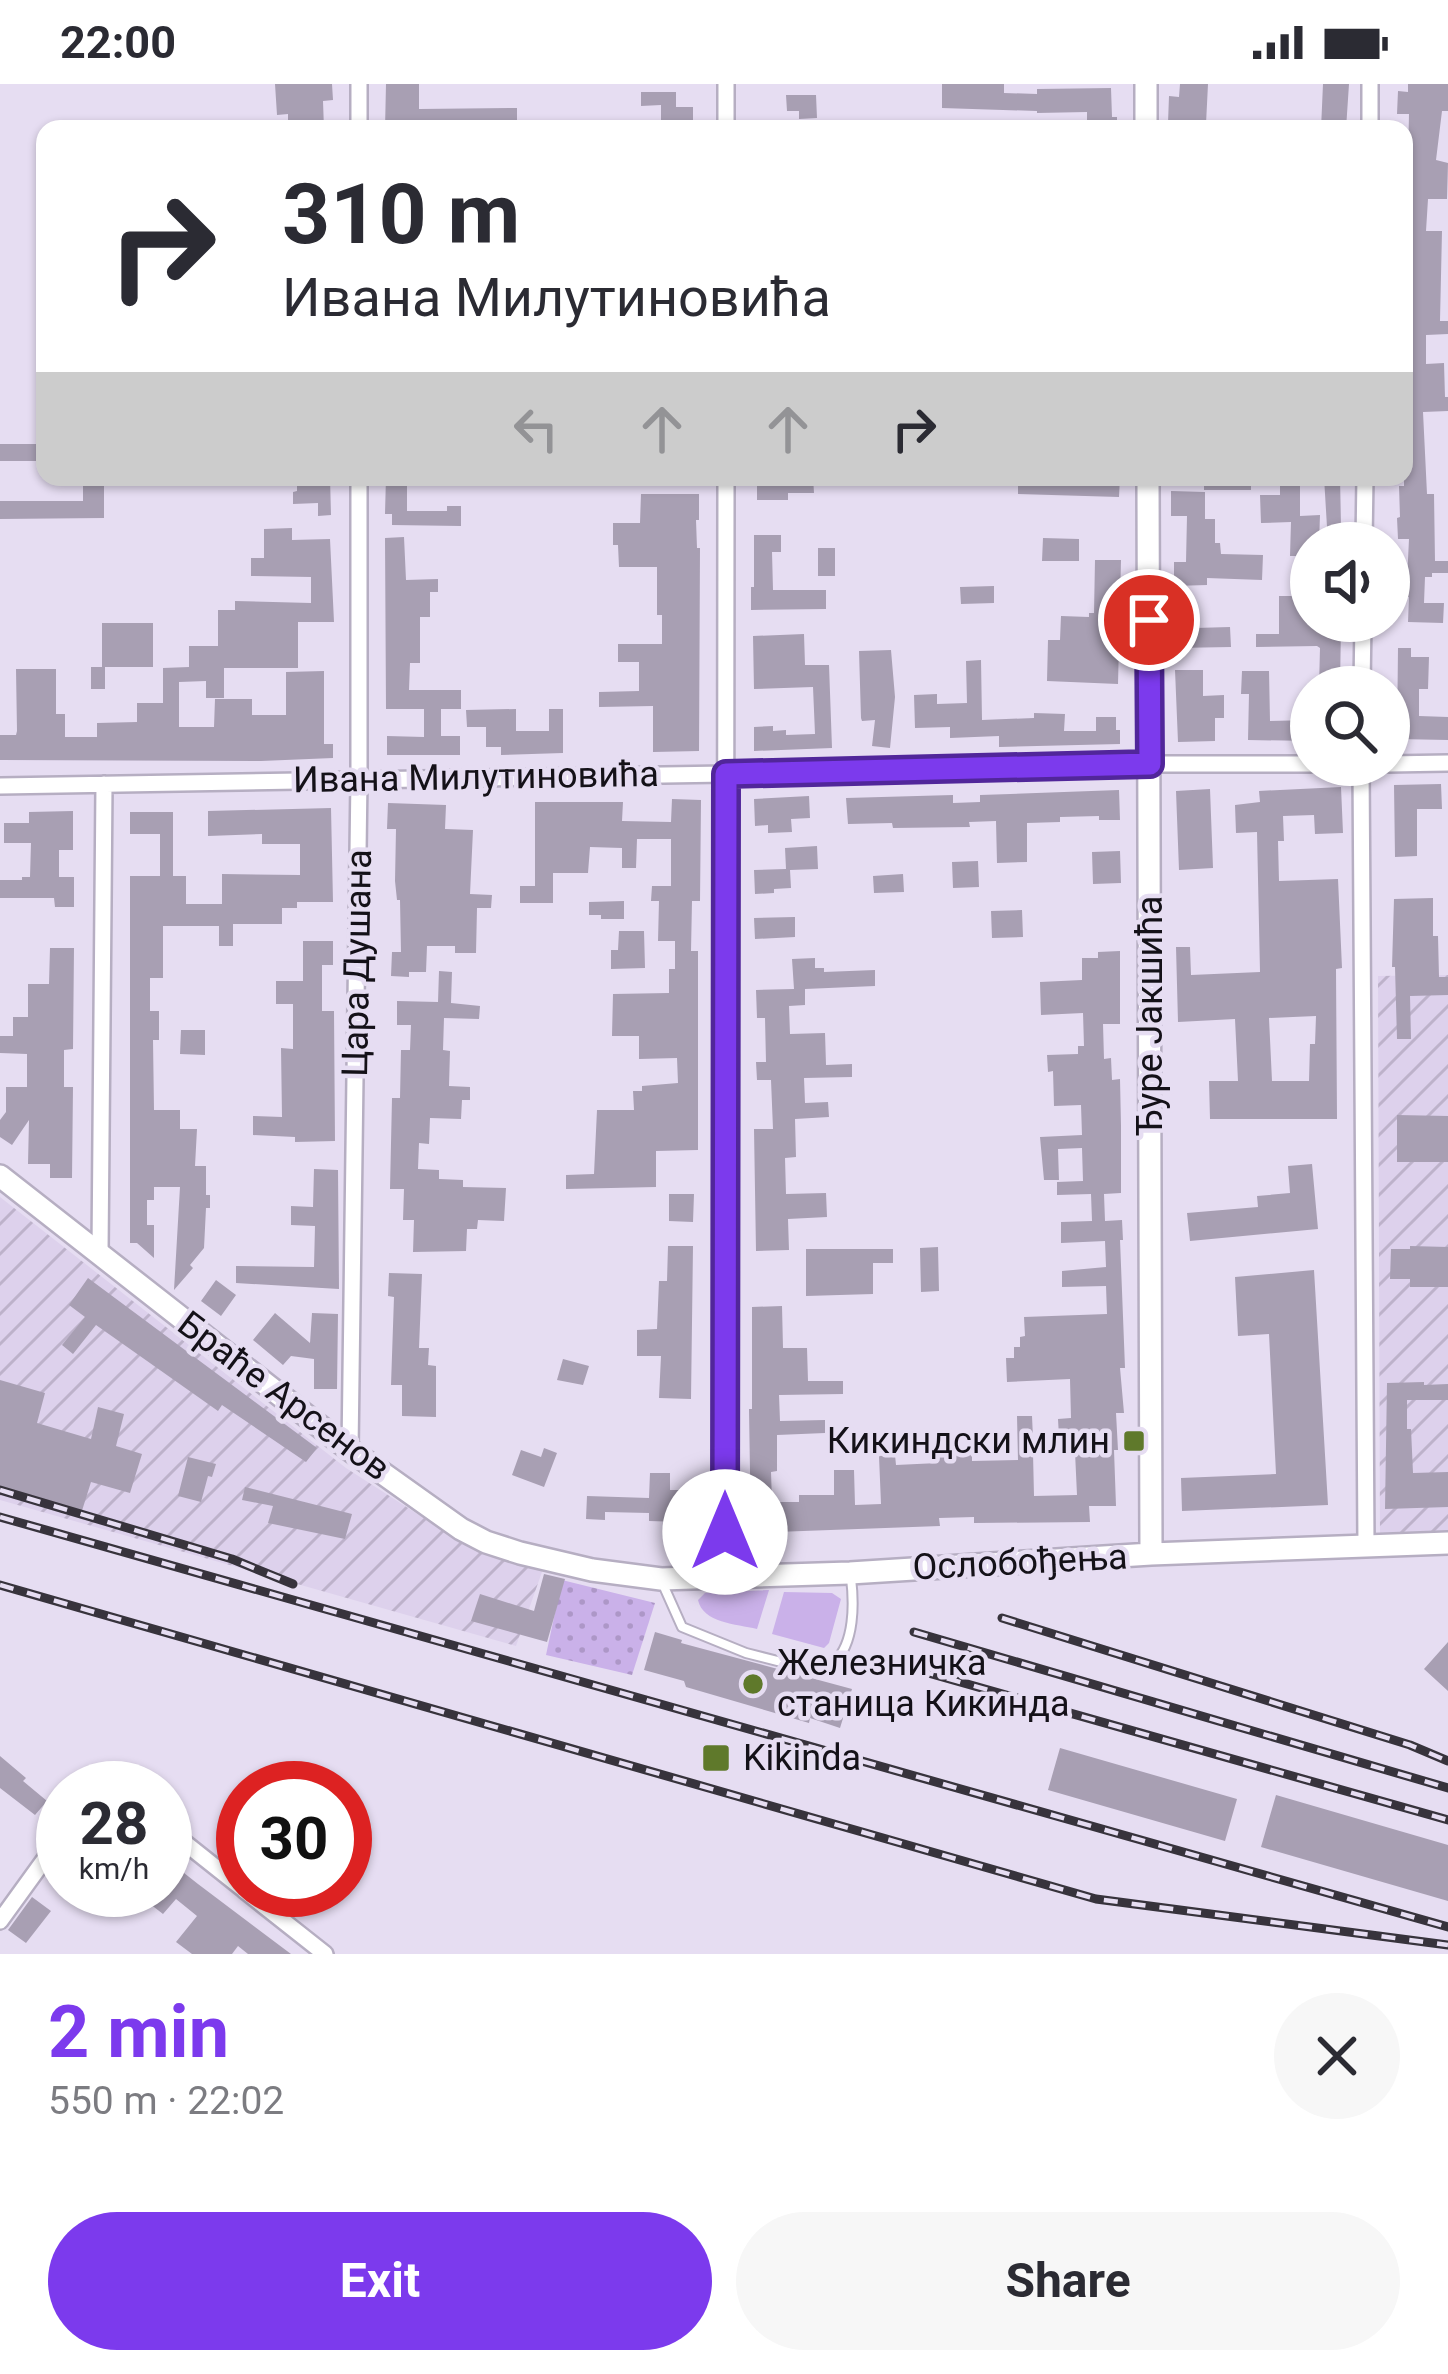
<!DOCTYPE html>
<meta charset="utf-8">
<style>
:root{--surface:#fff;--page:#f7f7f7;--text:#2b2b33;--muted:#7c7c81;--accent:#7c3aed}
body{margin:0;font-family:Roboto,sans-serif;background:var(--page);color:var(--text);height:100vh;display:flex;flex-direction:column;font-size:45px;white-space:nowrap}
*{box-sizing:border-box;margin:0}
p{font-size:39px;color:var(--muted)}
.icon{flex:none;width:66px;height:66px;fill:none;stroke:currentColor;stroke-width:2;stroke-linecap:round;stroke-linejoin:round}
.map{position:relative;height:1870px;overflow:hidden}
.panel{display:flex;flex-direction:column;background:var(--surface);flex:1}
.panel>*{flex:none}
.hud{position:absolute;left:36px;top:36px;width:1377px;height:366px;border-radius:24px;box-shadow:0 3px 9px #0004;background:#fff;color:var(--text);overflow:hidden}
.fabs{position:absolute;left:1290px;top:438px;display:grid;gap:24px}
.fabs a{display:grid;place-items:center;width:120px;height:120px;border-radius:50%;background:var(--surface);box-shadow:0 3px 9px #0004;font-size:60px}
.speed{position:absolute;left:36px;top:1677px;display:flex;gap:24px;font-size:60px;font-weight:700;text-align:center}
.speed>*{display:grid;place-content:center;width:156px;height:156px;border-radius:50%;background:var(--surface);box-shadow:0 3px 9px #0004;line-height:1}
.speed small{font-size:30px;font-weight:400}
.speed .limit{border:18px solid #d22;background:#fff;color:#111}
.pin{position:absolute;display:grid;place-items:center;width:102px;height:102px;color:#fff;margin:-51px;border:6px solid #fff;border-radius:50%;box-shadow:0 3px 12px #0007}
.me{position:absolute;width:132px;margin:-66px;rotate:0deg;stroke-linejoin:round;filter:drop-shadow(0 0 9px #0008)}
.turn{display:flex;align-items:center;gap:42px;height:252px;padding:0 48px;font-size:54px}
.turn .icon{width:156px;height:156px;stroke-width:2.5}
.turn b{display:block;font-size:84px;line-height:102px}
.lanes{display:flex;align-items:center;height:114px;padding:0 48px;background:#0003;justify-content:center;gap:60px;direction:ltr}
.lanes .off{opacity:.35}
.round{display:grid;place-items:center;flex:none;width:126px;height:126px;border-radius:63px;background:var(--page)}
.head{display:flex;align-items:center;justify-content:space-between;height:204px;padding:0 48px}
h1{font-size:72px;font-weight:700;line-height:90px;color:var(--accent)}
.cta{display:flex;gap:24px;margin-top:auto;padding:24px 48px}
.cta a{flex:1;height:138px;border-radius:72px;background:var(--accent);color:#fff;font-size:48px;font-weight:700;line-height:138px;text-align:center}
.cta a+a{background:var(--page);color:var(--text)}
.status{display:flex;justify-content:space-between;align-items:center;height:84px;padding:0 60px;background:var(--surface);direction:ltr}
.status svg{height:33px;fill:currentColor}
.map>svg:first-child{display:block}
.industrial{fill:url(#industrial-furrows)}
.grass{fill:#cab1e9}
.park{fill:url(#park-dots)}
.building{fill:#a89fb3;fill-rule:evenodd}
.lines{fill:none;stroke-linecap:round;stroke-linejoin:round}
.service-casing{stroke:#b6aec2;stroke-width:12}
.minor-casing{stroke:#b6aec2;stroke-width:20}
.secondary-casing{stroke:#b6aec2;stroke-width:26}
.service{stroke:#fff;stroke-width:8}
.minor{stroke:#fff;stroke-width:15}
.secondary{stroke:#fff;stroke-width:21}
.rail-casing{stroke:#37333c;stroke-width:9}
.rail{stroke:#e6ddf2;stroke-width:4.5;stroke-dasharray:14;stroke-linecap:butt}
.route-casing{stroke:#51269a;stroke-width:30}
.route{stroke:#7c3aed;stroke-width:21}
.poi-dot{fill:#5f792b;stroke:#e6ddf2;stroke-width:4.5}
.labels{text-anchor:middle;dominant-baseline:central;stroke-width:9;stroke-linejoin:round;paint-order:stroke}
.street-label{font-size:36px;fill:#141118;stroke:#e6ddf2}
.poi-label{font-size:36px;fill:#141118;stroke:#e6ddf2;text-anchor:start}
</style>
<div class="status"><b>22:00</b><svg viewBox="0 0 49 12"><path d="M0 12V9h3v3zM5 12V6h3v6zM10 12V3h3v9zM15 12V0h3v12zM26 1h20v11H26zM47 4h2v5h-2z"/></svg></div>
<div class="map">
<svg width="1448" height="1870" viewBox="0 0 1448 1870">
<defs>
<pattern id="industrial-furrows" width="10" height="10" patternUnits="userSpaceOnUse" patternTransform="scale(3)"><rect width="10" height="10" fill="#ddd1ec"/><path d="M-1 1l2-2M0 10L10 0M9 11l2-2" fill="none" stroke="#bdb2ca"/></pattern>
<pattern id="park-dots" width="8" height="8" patternUnits="userSpaceOnUse" patternTransform="scale(3)"><rect width="8" height="8" fill="#cab1e9"/><path d="M2 2h.1M6 6h.1" fill="none" stroke="#ad97c7" stroke-width="1.8" stroke-linecap="round"/></pattern>
</defs>
<rect width="100%" height="100%" fill="#e6ddf2"/>
<!-- industrial -->
<path class="industrial" d="M1448,891V1449L1380,1452L1378,892Z
M0,1113L346,1384L464,1460L543,1485L516,1562L0,1416Z"/>
<!-- grass -->
<path class="grass" d="M769,1506L757,1545C736,1540 703,1539 698,1516L705,1509Z
M784,1508L832,1509L841,1515L829,1559L824,1564L772,1550Z"/>
<!-- park -->
<path class="park" d="M562,1496L655,1519L632,1591L546,1571Z"/>
<!-- building -->
<path class="building" d="M275,0H332L333,16L323,17L324,45H288V30L277,31Z
M386,0H419V25L517,24V45H385Z
M942,0H1004V9L1037,10V5L1111,4L1112,33H1117V45H1087V28L1037,29V27L942,24Z
M1180,0H1208L1206,40L1168,39L1169,12L1179,13Z
M1323,0H1349L1346,45H1321Z
M1408,0H1448V27H1442L1436,76L1448,79L1447,115H1428L1426,147H1442L1440,237H1448V250L1426,251V280L1444,279L1445,313H1448V327L1423,328L1427,410H1434L1435,477H1448V489H1432V493H1425L1424,519H1444L1443,539L1408,538L1409,513H1398L1399,495L1407,496L1409,455H1398L1397,434L1400,433L1399,402H1404L1405,189H1412V137H1404V75H1408L1409,30H1397L1398,7L1408,8Z
M641,8H676V23H693V45H661V21L641,22Z
M786,11H816L817,34L799,35V27H787Z
M0,360H45V377H0Z
M83,393H104V434L0,435V417H83Z
M297,393H330L331,431L318,432V419L293,420V408L297,407Z
M386,393H407V427H447V422H461V442L392,441V430H385Z
M757,393H813L814,409H788V416H757Z
M1096,393H1120L1119,413L1018,410V395L1096,398Z
M1204,393H1251V406H1204Z
M1280,393H1300V432L1320,431L1319,459H1311V472H1290L1291,438L1261,439L1260,411H1280Z
M1324,393H1340L1341,442L1327,443Z
M1171,407L1205,408V435H1215V459H1220L1221,470L1263,471L1262,496L1207,494V501L1174,502V478H1186L1187,432H1171Z
M641,410H699V436H696L697,464H700L699,667L653,668V622L599,623V608L639,607V578H618V560H662V531H657V483H619L618,461H613V439H640Z
M292,444V456L330,455L334,538H298V584H224V614H206V597L179,598V643H214L215,615H252V631H286V588L324,587V660H333V674L261,677L0,676V651H16L17,647L16,585H56V630H65V653H97V639L137,638V619H163V584L189,583V562H218V526H235V517L311,519V493L251,492V474H264V445Z
M754,451H781V468H772L773,506H826V525L751,526V503H754Z
M404,453L406,496L438,495V508H430V533H420V579H410L409,606H461V625H441V652H460V671H387V652L424,653V625H386L385,454Z
M1043,454L1079,455V477H1042Z
M818,464H835V492H818Z
M1095,476H1121L1118,600L1047,597L1048,556H1060L1061,532L1089,533V529H1094Z
M994,502V519L961,520L960,503Z
M1279,512H1311V540L1341,541L1340,603H1319L1320,564L1317,562L1256,563V550H1279Z
M1174,538H1195V544L1230,543L1231,563L1175,564Z
M102,539H153V583H105V605H91V583H102Z
M804,550L805,581H829L832,664L754,667V643L773,642V647L786,646V651L815,650L813,603L754,605L753,552Z
M1398,564H1411V573H1429L1428,605H1419V632L1448,633V656L1397,655Z
M891,566L895,613L890,664L872,662L875,636L862,637L861,634L859,567Z
M981,576L982,636L1034,634V629L1065,630L1064,647H1096V633H1116V646H1120V660L999,663V652L950,654V643L915,644L914,611L937,610V620L967,619L966,577Z
M1175,586H1203V612L1224,611V634H1215V657L1178,658Z
M1242,587H1269L1270,637L1311,636V657L1248,656L1249,610H1241Z
M516,625V647H549V625H563V669L501,671V663H486V643H467L466,626Z
M1441,700L1442,725H1417V772L1395,773L1394,701Z
M1341,703L1343,749L1315,750L1314,731L1283,732L1284,757H1278L1279,797L1338,795L1342,884L1336,885L1337,1035H1210L1209,997H1238L1235,935L1178,938L1176,863H1190L1191,891L1260,888L1257,748L1236,749L1235,721L1260,718L1259,707ZM1316,932L1315,960H1310L1309,997H1272L1269,934Z
M1210,705L1213,784L1179,786L1176,707Z
M1119,706L1120,736H1099V732L1060,733V738L1027,739V778L997,779L996,737L969,738L970,743L893,744L892,739L848,740L846,714L953,711V719L980,718V711Z
M809,712L810,734L791,735L792,748L768,749V741L755,742L754,715Z
M672,715L701,716L700,817H692L691,867H698V1066L656,1067V1103L566,1105V1091L594,1090L597,1026H634L633,1007H642V1002L678,999L677,974L639,975V952H612L613,910L669,909V885H675V857H658L659,817H651L652,802H671V755H637L636,784H622V764L590,763L588,789H553V819H520V802H535V718H623L622,737L671,738Z
M388,719L446,721L445,745L473,746L470,810L492,811L491,824H477L476,869H455V862H427L426,888H409V893L391,892L392,868H401L400,816H397L395,797L396,745H387Z
M331,724L333,818H297V824H282V840H233V862H219V842H163V894H150V927H159V956H153L154,1026H180V1045H197L195,1082H206V1111H210V1124H206L204,1164L190,1181L193,1184L174,1206L180,1103H154V1116H147V1141H154V1174L137,1159H130V792H160V750H130V728H173V792H186V820H222V790L300,791V760H262V750L208,752V727Z
M73,727V766H59V793H74V823H55L54,814H0V796H22V793H30L31,759H4V739H29V728Z
M817,762L818,785L790,786L791,804L774,805V809L755,810L754,786L786,785L785,764Z
M1120,767L1121,799L1093,800L1092,768Z
M978,777L979,803L953,804L952,778Z
M903,790L904,808L874,809L873,792Z
M1433,814V852H1438L1439,893H1448V911L1410,912L1411,955H1397L1395,883H1392L1394,815Z
M624,817V835H601V831H589V818Z
M1022,826L1023,853L992,854L991,827Z
M795,833V853L755,855L754,834Z
M619,847H644L645,884L611,885V866H618Z
M303,857H333V881H322V927H334L335,1057L295,1058V1053L253,1051V1032L282,1033L281,964L293,965V920H276V897H303Z
M50,864H74L73,965L64,966V1003H73L72,1094H50V1080H28L29,1036L12,1061L0,1053V1036L6,1028V1003H27V970L0,969V952H13V933H28V900H49Z
M1120,867V940H1103L1104,975L1111,974L1112,996L1120,995L1121,1042V1109L1104,1110L1105,1137L1122,1136L1123,1156H1120L1125,1284H1120L1124,1329H1116L1118,1366H1114L1116,1422H1089L1090,1438L974,1439V1433L939,1434L940,1442L751,1449L749,1325H752V1223L782,1222L783,1264H807L808,1297H843V1310L779,1311L780,1337L825,1336V1349L777,1351V1387L771,1388L772,1418H799V1411H834V1386H854L855,1421L881,1420L879,1372L895,1371L896,1381L938,1379V1367H972V1377L1018,1376L1017,1332H1032L1033,1354L1059,1353L1058,1335L1071,1334L1070,1295L1007,1298L1006,1274H1014V1263H1020V1253L1025,1252L1024,1233L1107,1230L1106,1202L1062,1203V1187L1106,1183L1105,1157L1061,1159V1138L1092,1137L1091,1110L1057,1111V1098L1083,1097L1082,1064L1058,1065L1059,1096H1044L1040,1053L1082,1051L1081,1021L1054,1022L1053,987L1048,988L1047,971L1078,970V962H1084L1083,929L1041,931L1040,898L1082,896V874H1098V868ZM1075,1368L1077,1411L1034,1412L1033,1369Z
M815,874V884H824V888L875,886V902L805,905V921L789,922L790,950L825,949L826,981L852,980V993L804,994L805,1019L828,1018L829,1033L795,1035L796,1073L785,1074L786,1110L826,1109L827,1133L788,1135L789,1166L756,1167L754,1045H773L771,996H757L756,978H766L765,934H757L756,906L794,905L792,875Z
M439,887L452,888L451,919L480,922L479,935L444,934L443,966L450,967L449,1002L470,1003V1016H462L461,1035L430,1034L429,1060L419,1059L418,1085L439,1086V1095L463,1096V1103L506,1104L504,1137L478,1136L477,1145H467L466,1167L413,1168L414,1136H403L404,1105H390L392,1014H400L401,966H410L411,941H397V917L438,918Z
M181,946H205V971L180,970Z
M1397,1031L1448,1032V1078H1397Z
M1312,1080L1318,1145L1190,1157L1187,1129L1258,1123L1257,1112L1290,1109L1288,1082Z
M314,1085L338,1086L339,1205L236,1199V1182L314,1183L315,1142L291,1141V1122L313,1123Z
M669,1110H694L693,1138L669,1137Z
M668,1162H693L691,1315L659,1314L661,1272H637V1246L657,1245L659,1197H667Z
M1410,1162L1448,1163V1203H1410V1195H1390L1391,1165H1410Z
M938,1163L939,1207L921,1208L920,1164Z
M806,1165H893V1179H873V1210L806,1212Z
M1314,1186L1328,1421L1182,1427L1181,1394L1276,1390L1269,1250L1238,1252L1235,1193Z
M389,1189L422,1190L419,1264H429L428,1281L436,1282V1333L402,1332V1301H391L394,1213L388,1212Z
M88,1194L317,1364L306,1378L222,1321L218,1327L96,1241L73,1270L62,1261L85,1233L69,1221Z
M216,1196L236,1211L221,1232L201,1217Z
M275,1229L310,1259L312,1229L338,1230L337,1305H314V1275L291,1272L283,1281L253,1256Z
M563,1275L589,1282L583,1301L557,1296Z
M0,1296L45,1309L37,1339L91,1355L98,1323L124,1330L116,1362L142,1370L130,1409L91,1398L80,1433L0,1410Z
M1424,1298V1301L1448,1300V1316H1407V1345H1411L1413,1389L1448,1388V1423L1385,1425L1387,1299Z
M544,1364L557,1369L544,1403L512,1391L521,1366L541,1373Z
M188,1373L216,1380L212,1393L208,1392L201,1418L178,1412Z
M650,1389H670V1406H682V1438L649,1437V1429L605,1428V1436L586,1435L587,1412L649,1414Z
M245,1403L352,1430L345,1455L268,1439L273,1422L242,1416Z
M544,1490L565,1495L547,1558L471,1537L480,1510L534,1527Z
M655,1548L682,1556L681,1559L852,1605L840,1644L810,1634L809,1639L686,1603L684,1597L644,1586Z
M1448,1558V1607L1424,1585Z
M1060,1664L1237,1715L1225,1757L1048,1706Z
M0,1672L26,1694L23,1697L47,1717L35,1731L0,1704Z
M1276,1711L1448,1761V1817L1261,1763Z
M165,1774L198,1800L291,1870H248L238,1862L232,1870H192L176,1858L197,1832L176,1815L163,1830L132,1806H165Z
M32,1813L51,1827L26,1859L8,1846Z"/>
<g class="lines">
<defs>
<path id="service" d="M661,1496L682,1543L746,1569L817,1587C823,1584 829,1583 834,1578C855,1560 854,1518 851,1494"/>
<path id="minor" d="M359,0V45
M726,0V45
M1370,45V0
M1364,459L1365,393
M1362,603L1363,537
M1389,680L1448,679
M1361,681L1366,1462
M0,702L726,690L1150,680H1311
M100,1169L104,700
M350,1366L359,694V393
M725,1494L726,393
M108,1704H110
M165,1743L243,1805
M244,1806L325,1870
M0,1837L63,1750"/>
<path id="secondary" d="M1146,0V45
M1148,393L1151,1470
M0,1092L350,1366L461,1445L486,1458L520,1469L592,1486L661,1495L850,1489L1151,1470L1448,1459"/>
</defs>
<!-- service casing -->
<use href="#service" class="service-casing"/>
<!-- minor casing -->
<use href="#minor" class="minor-casing"/>
<!-- secondary casing -->
<use href="#secondary" class="secondary-casing"/>
<!-- service -->
<use href="#service" class="service"/>
<!-- minor -->
<use href="#minor" class="minor"/>
<!-- secondary -->
<use href="#secondary" class="secondary"/>
<defs>
<path id="rail" d="M0,1406L232,1475L293,1500
M0,1433L1448,1843
M0,1501L1096,1815L1448,1861
M1002,1534L1410,1661L1448,1677
M914,1548L1448,1704
M893,1579L1448,1736"/>
</defs>
<!-- rail casing -->
<use href="#rail" class="rail-casing"/>
<!-- rail -->
<use href="#rail" class="rail"/>
</g>
<g class="lines">
<defs>
<path id="route" d="M725,1448L726,690L1150,680L1149,536"/>
</defs>
<!-- route casing -->
<use href="#route" class="route-casing"/>
<!-- route -->
<use href="#route" class="route"/>
</g>
<!-- markers -->
<g class="poi-dot">
<rect x="1122" y="1345" width="24" height="24" rx="6"/>
<circle cx="753" cy="1600" r="12"/>
<rect x="701" y="1659" width="30" height="30" rx="6"/>
</g>
<g class="labels">
<!-- street labels -->
<g class="street-label">
<text transform="translate(476 693) rotate(-1)">Ивана Милутиновића</text>
<text transform="translate(357 879) rotate(-89)">Цара Душана</text>
<text transform="translate(1150 932) rotate(-90)">Ђуре Јакшића</text>
<text transform="translate(284 1312) rotate(37)">Браће Арсенов</text>
<text transform="translate(1020 1478) rotate(-3)">Ослобођења</text>
</g>
<!-- poi labels -->
<g class="poi-label">
<text x="1110" y="1357" text-anchor="end">Кикиндски млин</text>
<text x="777" y="1579">Железничка<tspan x="777" dy="41">станица Кикинда</tspan></text>
<text x="743" y="1674">Kikinda</text>
</g>
</g>
</svg>
<div class="fabs">
<a><svg class="icon" aria-label="sound" viewBox="0 0 24 24"><path d="M4 9h4l5-4v14l-5-4H4zM17 9q2 3 0 6"/></svg></a>
<a><svg class="icon" aria-label="search" viewBox="0 0 24 24"><circle cx="10" cy="10" r="6"/><path d="M15 15l6 6"/></svg></a>
</div>
<div class="speed"><div>28<small>km/h</small></div><div class="limit">30</div></div>
<div class="pin" style="left:1149px;top:536px;background:#d93025"><svg class="icon" aria-label="arrive" viewBox="0 0 24 24"><path d="M6 21V4h12l-3 4 3 4H6"/></svg></div>
<svg class="me" style="left:725px;top:1448px" viewBox="-20 -20 40 40"><circle r="19" fill="#fff"/><path d="M0-13L10 11 0 6-10 11z" fill="#7c3aed"/></svg>
<div class="hud">
<div class="turn"><svg class="icon" aria-label="right" viewBox="0 0 24 24"><path d="M7 20v-9h11M14 6l5 5-5 5"/></svg><div><b>310 m</b>Ивана Милутиновића</div></div>
<div class="lanes"><svg class="icon off" aria-label="left" viewBox="0 0 24 24"><path d="M17 20v-9H6M10 6l-5 5 5 5"/></svg><svg class="icon off" aria-label="ahead" viewBox="0 0 24 24"><path d="M12 20V5M6 11l6-6 6 6"/></svg><svg class="icon off" aria-label="ahead" viewBox="0 0 24 24"><path d="M12 20V5M6 11l6-6 6 6"/></svg><svg class="icon" aria-label="right" viewBox="0 0 24 24"><path d="M7 20v-9h11M14 6l5 5-5 5"/></svg></div>
</div>
</div>
<section class="panel">
<div class="head"><div><h1>2 min</h1><p>550 m · 22:02</p></div><a class="round"><svg class="icon" aria-label="close" viewBox="0 0 24 24"><path d="M6 6l12 12M18 6L6 18"/></svg></a></div>
<div class="cta"><a>Exit</a><a>Share</a></div>
</section>
